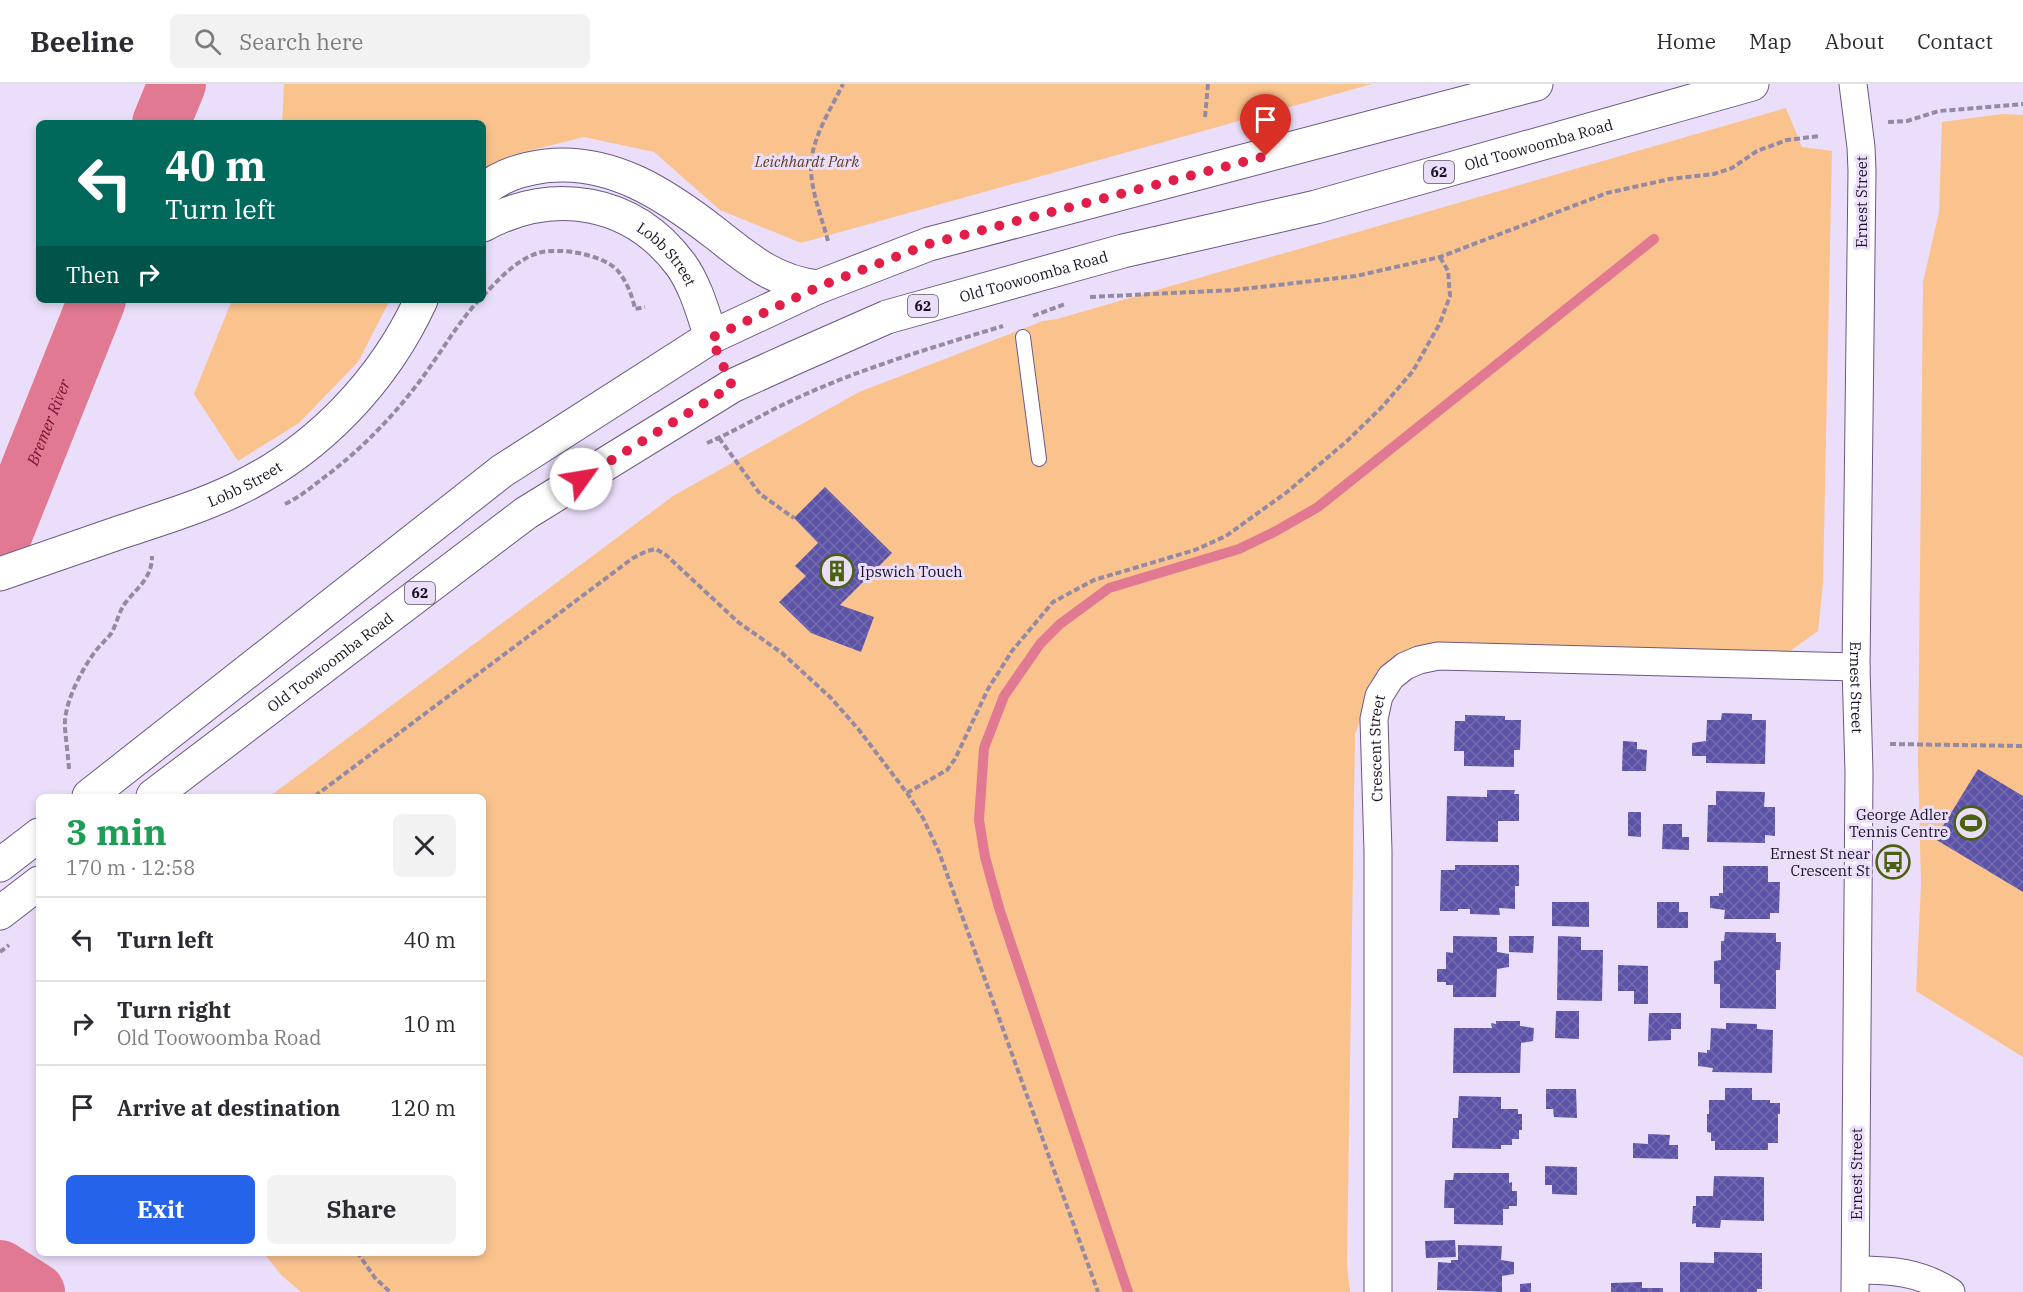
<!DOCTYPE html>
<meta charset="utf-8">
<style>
:root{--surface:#fff;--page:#f2f2f3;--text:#2b2b33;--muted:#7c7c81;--line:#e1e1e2;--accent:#2563eb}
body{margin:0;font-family:"IBM Plex Serif",serif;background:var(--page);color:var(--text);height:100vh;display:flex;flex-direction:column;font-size:22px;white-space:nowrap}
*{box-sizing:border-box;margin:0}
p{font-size:20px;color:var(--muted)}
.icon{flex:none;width:33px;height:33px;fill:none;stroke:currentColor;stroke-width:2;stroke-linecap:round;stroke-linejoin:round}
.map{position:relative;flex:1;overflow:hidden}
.drawer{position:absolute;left:36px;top:710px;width:450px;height:462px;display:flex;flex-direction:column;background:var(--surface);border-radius:9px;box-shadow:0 3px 9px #0003}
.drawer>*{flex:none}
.top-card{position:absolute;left:36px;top:36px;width:450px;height:183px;border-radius:9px;box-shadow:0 3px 9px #0003;background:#00695c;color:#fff;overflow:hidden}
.pin{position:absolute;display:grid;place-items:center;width:51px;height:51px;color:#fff;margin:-62px -26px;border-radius:50% 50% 50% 0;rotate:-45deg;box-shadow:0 0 6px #0007}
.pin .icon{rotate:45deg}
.me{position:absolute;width:66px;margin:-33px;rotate:58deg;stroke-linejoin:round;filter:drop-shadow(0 0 4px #0008)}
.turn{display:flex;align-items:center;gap:21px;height:126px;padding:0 30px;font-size:27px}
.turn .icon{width:78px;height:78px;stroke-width:2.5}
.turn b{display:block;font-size:42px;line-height:51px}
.then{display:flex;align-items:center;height:57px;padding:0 30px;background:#0003;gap:12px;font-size:22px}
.round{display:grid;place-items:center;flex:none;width:63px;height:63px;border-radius:9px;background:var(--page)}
.summary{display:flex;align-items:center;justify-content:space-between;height:102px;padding:0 30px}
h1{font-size:36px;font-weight:800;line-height:45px;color:#1e9e55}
.primary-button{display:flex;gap:12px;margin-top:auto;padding:12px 30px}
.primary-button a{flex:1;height:69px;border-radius:9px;background:var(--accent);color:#fff;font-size:24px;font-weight:800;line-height:69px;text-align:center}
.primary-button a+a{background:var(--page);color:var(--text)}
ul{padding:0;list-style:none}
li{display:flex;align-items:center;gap:18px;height:84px;padding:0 30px;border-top:2px solid var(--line)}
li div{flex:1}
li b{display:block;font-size:22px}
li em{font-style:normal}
header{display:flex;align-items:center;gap:36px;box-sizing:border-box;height:84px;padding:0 30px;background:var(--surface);border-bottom:2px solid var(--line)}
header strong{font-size:28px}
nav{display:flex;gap:33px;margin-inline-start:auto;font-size:21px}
.search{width:420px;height:54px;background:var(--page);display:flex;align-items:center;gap:15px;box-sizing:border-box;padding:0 21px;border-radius:9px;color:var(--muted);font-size:22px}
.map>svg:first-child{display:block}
.green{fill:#fac38e}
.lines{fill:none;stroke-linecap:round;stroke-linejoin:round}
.stream{stroke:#e17992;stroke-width:10}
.river{stroke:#e17992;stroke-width:58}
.building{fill:url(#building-cross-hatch)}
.service-casing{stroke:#6b5881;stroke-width:16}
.minor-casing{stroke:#6b5881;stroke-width:29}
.secondary-casing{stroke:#6b5881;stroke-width:35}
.primary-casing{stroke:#6b5881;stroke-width:35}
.path{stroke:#958aa3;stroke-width:4;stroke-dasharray:6 3;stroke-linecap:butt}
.service{stroke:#fff;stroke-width:14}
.minor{stroke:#fff;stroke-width:27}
.secondary{stroke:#fff;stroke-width:33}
.primary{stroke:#fff;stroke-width:33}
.route{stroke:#e11d48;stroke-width:10;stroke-dasharray:0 18}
.labels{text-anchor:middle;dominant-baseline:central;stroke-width:6;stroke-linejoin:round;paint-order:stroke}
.shield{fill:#ebdefb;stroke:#594f64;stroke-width:1.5}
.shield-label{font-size:14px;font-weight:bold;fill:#1a1223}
.street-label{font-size:15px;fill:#1a1223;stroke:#ebdefb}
.park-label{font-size:15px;font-style:italic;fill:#5f3f1e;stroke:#ebdefb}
.poi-label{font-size:15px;fill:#1a1223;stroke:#ebdefb;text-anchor:end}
.water-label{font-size:16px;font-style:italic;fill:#721335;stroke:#ebdefb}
</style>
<header>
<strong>Beeline</strong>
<div class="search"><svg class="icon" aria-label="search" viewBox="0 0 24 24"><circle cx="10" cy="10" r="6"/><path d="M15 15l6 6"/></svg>Search here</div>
<nav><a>Home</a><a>Map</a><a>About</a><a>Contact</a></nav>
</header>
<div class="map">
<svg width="2023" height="1208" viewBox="0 0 2023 1208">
<defs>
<pattern id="building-cross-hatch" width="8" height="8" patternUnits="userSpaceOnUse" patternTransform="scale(1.5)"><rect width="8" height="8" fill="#5c53a8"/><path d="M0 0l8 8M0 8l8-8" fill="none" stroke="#746cad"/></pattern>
</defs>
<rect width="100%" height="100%" fill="#ebdefb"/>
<!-- green -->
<path class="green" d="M284,0H1372L801,159L720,126L654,68L584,53L512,71L483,85V39H282Z
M1786,24L1802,63L1832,67L1823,500L1818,547L1786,570L1434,566L1369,615L1355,650L1347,1181L1350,1208H301L281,1191L264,1169L483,1168V712H270L673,412L859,308L1043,237L1057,235Z
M2002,30L2023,31V973L1916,907L1921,801L1918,677L1923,198L1939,128L1942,38Z
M232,216H390L358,278L299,339L238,377L194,310Z"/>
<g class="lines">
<!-- stream -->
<path class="stream" d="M1128,1208L1000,827L985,773L979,736L984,664L1004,612L1040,560L1060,540L1109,504L1239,465L1276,447L1318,423L1654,155"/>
<!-- river -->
<g class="river">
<path d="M161,39L177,0"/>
<path id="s1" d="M0,459L97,216"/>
<path d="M0,1185L36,1208"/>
</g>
</g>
<!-- building -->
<path class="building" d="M825,403L892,469L840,521L874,533L861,568L811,549L779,518L806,492L795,482L818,459L794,434Z
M1722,629L1752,630V636H1766L1765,680L1706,679V672H1692V659L1706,657L1707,636H1721Z
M1465,631L1505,632V636H1521L1520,666H1514V683L1464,682V667H1454L1455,637H1465Z
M1623,657L1637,658V665L1647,666L1646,687H1622Z
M1978,685L2023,712V808L1935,755Z
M1487,706H1515L1514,710H1519V737H1498V758L1446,757L1447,712L1487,713Z
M1716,707L1765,708L1764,723H1775V752L1765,751V759L1707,758L1708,721H1716Z
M1628,728H1641V753L1628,752Z
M1663,740H1682V753H1689V766L1662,765Z
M1455,781H1519V802H1515V825L1499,824L1500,831L1470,830V825H1458V827H1440L1441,786H1455Z
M1723,782H1768V798H1780L1779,829H1770V835H1724L1725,826L1710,824V812H1719V809H1723Z
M1552,818H1589V843L1552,842Z
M1657,818H1679V828H1688V844H1657Z
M1725,848L1776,849V858H1781L1780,886H1776V925L1720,924V900H1714V877L1721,876V857H1724Z
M1453,852L1497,853V868L1509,870V883L1497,885L1496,913H1453V901H1446V898H1437V885H1446V868L1453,869Z
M1509,852H1534L1533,869L1509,868Z
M1558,852L1581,853V866H1603L1602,917L1557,916Z
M1618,881L1648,882V920H1634V907H1618Z
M1556,927H1579V955L1555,954Z
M1649,929H1681V945H1671V956L1648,957Z
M1496,937H1520V942L1534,944L1533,957L1521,959L1520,989H1453L1454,944H1492L1491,939L1496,940Z
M1726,939L1757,940V945L1773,946L1772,989L1712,988L1713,984L1698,982V968L1707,969V966H1710L1711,944L1726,945Z
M1725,1004H1752V1016H1770V1019H1780V1030H1778V1059H1768V1066H1715V1057H1711V1049L1707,1048V1030H1709V1016H1725Z
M1546,1005H1576L1577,1034L1554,1033L1553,1025H1546Z
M1459,1012L1501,1013V1025H1518V1030H1522V1046H1519V1055H1512V1061H1501V1065L1452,1064L1453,1034H1458Z
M1648,1050L1670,1051L1669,1061H1678V1075L1633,1074V1059L1648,1060Z
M1545,1082L1577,1083V1111L1552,1110V1101H1545Z
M1454,1089H1509V1099L1512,1098V1107H1517V1122H1509V1125H1503V1141L1454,1140V1124H1444L1445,1096H1453Z
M1714,1092L1764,1093V1137L1721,1136L1720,1144L1696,1143V1139L1692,1140L1693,1122H1696V1112H1713Z
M1455,1156L1456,1173L1426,1174L1425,1157Z
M1458,1161L1502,1162L1501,1176L1514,1178V1190L1502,1192V1208L1437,1206L1438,1178L1451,1179V1176H1458Z
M1714,1168L1762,1169V1205H1757V1208H1680V1178L1714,1179Z
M1642,1198V1204H1663V1208H1611V1199Z
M1531,1199V1208H1520V1200Z"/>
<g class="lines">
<defs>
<path id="service" d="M1023,253L1039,375"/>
<g id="minor">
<path id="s2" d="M1853,0L1861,63L1862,87L1856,583L1859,688L1855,1208"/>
<path d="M1856,1186C1892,1186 1920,1188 1951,1208"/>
<path id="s3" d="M1378,1208V767L1374,635L1379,612L1391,593L1405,582L1419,576L1438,572L1856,583"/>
</g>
<g id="secondary">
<path d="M483,107C500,91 523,85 545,82C611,74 666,111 715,149C748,175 774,198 818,203"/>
<path id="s4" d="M483,141C553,103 632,115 681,181C696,202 703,229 711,253"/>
<path id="s5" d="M0,490C40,476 80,462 121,448C160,435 200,423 237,405C317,367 384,297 421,216"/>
</g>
<g id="primary">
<path d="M89,712L502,387L711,253L818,203L929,160L1536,0"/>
<path id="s6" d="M153,712L526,429L732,302L794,274L887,233L1123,167L1316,123L1752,0"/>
<path d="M0,781L39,751"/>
<path d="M0,829L39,799"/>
</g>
</defs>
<!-- service casing -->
<use href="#service" class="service-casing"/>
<!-- minor casing -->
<use href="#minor" class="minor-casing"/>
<!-- secondary casing -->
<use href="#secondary" class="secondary-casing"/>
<!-- primary casing -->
<use href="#primary" class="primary-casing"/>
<!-- path -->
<path class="path" d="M1205,33L1208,0
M1888,38L1907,37L1939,27L2023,20
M828,157C822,134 811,108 811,83C811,55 831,25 843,0
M483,212C498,196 516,176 538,169C559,163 603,170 618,187C627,198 632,211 635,225L645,223
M1090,213L1234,206L1356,192L1440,173L1607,109L1670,95L1714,90L1732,84L1757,67L1787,56L1820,52
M1033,232L1065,220
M719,354L760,410L794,434
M707,359C736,347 764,329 793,316C858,285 934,263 1003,242
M285,420C302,412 315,400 330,389C367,360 398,327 425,290C443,265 458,239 479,216
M1890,660L2023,662
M69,685C68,671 66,657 65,644C63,622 80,589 92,572C97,564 104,558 110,551C117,541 118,528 126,518C138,503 152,494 152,472
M907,709L947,686L955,675L988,605L1012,567L1053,518L1094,496L1195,466L1226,452L1287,408L1347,357L1382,323L1413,287L1440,239L1450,212L1448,187L1440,173
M315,712L633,474L647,467L656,465L666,471L738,538L782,569L831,614L859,646L907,709L923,734L939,768L1098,1208
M0,868L9,861
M357,1168L375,1194L390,1208"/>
<!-- service -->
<use href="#service" class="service"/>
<!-- minor -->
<use href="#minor" class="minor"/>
<!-- secondary -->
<use href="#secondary" class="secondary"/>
<!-- primary -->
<use href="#primary" class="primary"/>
</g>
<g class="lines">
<!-- route -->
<path class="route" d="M581,395L732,302L711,254L818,203L929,160L1266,72"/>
</g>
<!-- icons -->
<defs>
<symbol id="building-ring" viewBox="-11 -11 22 22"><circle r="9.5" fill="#ebdefb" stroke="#4a6210" stroke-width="1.5"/><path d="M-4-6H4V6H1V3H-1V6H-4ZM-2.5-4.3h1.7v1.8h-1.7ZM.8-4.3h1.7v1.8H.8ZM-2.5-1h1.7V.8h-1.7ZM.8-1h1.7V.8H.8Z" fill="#4a6210"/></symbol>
<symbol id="stadium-ring" viewBox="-11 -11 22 22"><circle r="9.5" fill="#ebdefb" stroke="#4a6210" stroke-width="1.5"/><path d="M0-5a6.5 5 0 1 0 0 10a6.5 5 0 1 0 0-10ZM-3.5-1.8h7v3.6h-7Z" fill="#4a6210"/></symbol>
<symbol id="bus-ring" viewBox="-11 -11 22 22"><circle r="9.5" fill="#ebdefb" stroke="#4a6210" stroke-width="1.5"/><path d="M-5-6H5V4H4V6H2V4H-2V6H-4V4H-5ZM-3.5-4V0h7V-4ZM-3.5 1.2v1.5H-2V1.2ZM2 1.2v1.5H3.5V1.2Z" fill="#4a6210"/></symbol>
</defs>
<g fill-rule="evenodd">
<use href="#building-ring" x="818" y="468" width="38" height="38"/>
<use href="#stadium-ring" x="1952" y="720" width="38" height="38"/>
<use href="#bus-ring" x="1874" y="759" width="38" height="38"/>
</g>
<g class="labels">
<!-- shield labels -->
<g class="shield">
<rect x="1424" y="77" width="30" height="22" rx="4.5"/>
<rect x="908" y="211" width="30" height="22" rx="4.5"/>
<rect x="405" y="498" width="30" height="22" rx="4.5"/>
</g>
<g class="shield-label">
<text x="1439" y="88">62</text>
<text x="923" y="222">62</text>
<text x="420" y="509">62</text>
</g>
<!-- street labels -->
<g class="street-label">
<text stroke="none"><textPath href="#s6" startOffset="1554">Old Toowoomba Road</textPath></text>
<text transform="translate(1861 118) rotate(-90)">Ernest Street</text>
<text stroke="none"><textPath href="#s4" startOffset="204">Lobb Street</textPath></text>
<text stroke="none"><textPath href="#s6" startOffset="1032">Old Toowoomba Road</textPath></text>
<text stroke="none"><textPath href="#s5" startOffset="261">Lobb Street</textPath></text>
<text stroke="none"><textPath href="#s6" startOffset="222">Old Toowoomba Road</textPath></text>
<text stroke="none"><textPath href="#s2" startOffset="604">Ernest Street</textPath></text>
<text stroke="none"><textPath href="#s3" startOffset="544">Crescent Street</textPath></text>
<text transform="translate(1856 1090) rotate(-90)">Ernest Street</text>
</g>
<!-- park labels -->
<g class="park-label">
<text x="807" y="77">Leichhardt Park</text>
</g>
<!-- poi labels -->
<g class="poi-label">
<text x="860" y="487" text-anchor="start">Ipswich Touch</text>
<text x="1948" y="730">George Adler<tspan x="1948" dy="17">Tennis Centre</tspan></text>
<text x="1870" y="769">Ernest St near<tspan x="1870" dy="17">Crescent St</tspan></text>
</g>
<!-- water labels -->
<g class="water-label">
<text stroke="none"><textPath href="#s1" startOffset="130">Bremer River</textPath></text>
</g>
</g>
</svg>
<div class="pin" style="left:1266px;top:72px;background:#d93025"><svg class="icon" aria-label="arrive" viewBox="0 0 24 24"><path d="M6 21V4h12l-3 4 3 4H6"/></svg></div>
<svg class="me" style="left:581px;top:395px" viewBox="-20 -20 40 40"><circle r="19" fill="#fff"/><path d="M0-13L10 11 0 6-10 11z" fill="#e11d48"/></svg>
<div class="top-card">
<div class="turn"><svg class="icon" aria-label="left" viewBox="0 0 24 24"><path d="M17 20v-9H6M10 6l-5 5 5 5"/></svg><div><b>40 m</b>Turn left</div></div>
<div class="then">Then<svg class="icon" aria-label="right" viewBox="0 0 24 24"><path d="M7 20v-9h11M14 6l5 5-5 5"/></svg></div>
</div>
<section class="drawer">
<div class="summary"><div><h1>3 min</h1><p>170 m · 12:58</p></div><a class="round"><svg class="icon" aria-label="close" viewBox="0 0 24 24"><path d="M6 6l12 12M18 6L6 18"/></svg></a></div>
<ul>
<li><svg class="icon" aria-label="left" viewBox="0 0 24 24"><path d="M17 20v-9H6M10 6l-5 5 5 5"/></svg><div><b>Turn left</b></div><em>40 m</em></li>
<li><svg class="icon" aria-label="right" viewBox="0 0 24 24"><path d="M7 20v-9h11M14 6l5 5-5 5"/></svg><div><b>Turn right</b><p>Old Toowoomba Road</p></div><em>10 m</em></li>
<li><svg class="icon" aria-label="arrive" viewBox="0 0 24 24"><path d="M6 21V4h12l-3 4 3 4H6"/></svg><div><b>Arrive at destination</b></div><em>120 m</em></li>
</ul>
<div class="primary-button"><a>Exit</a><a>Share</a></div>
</section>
</div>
